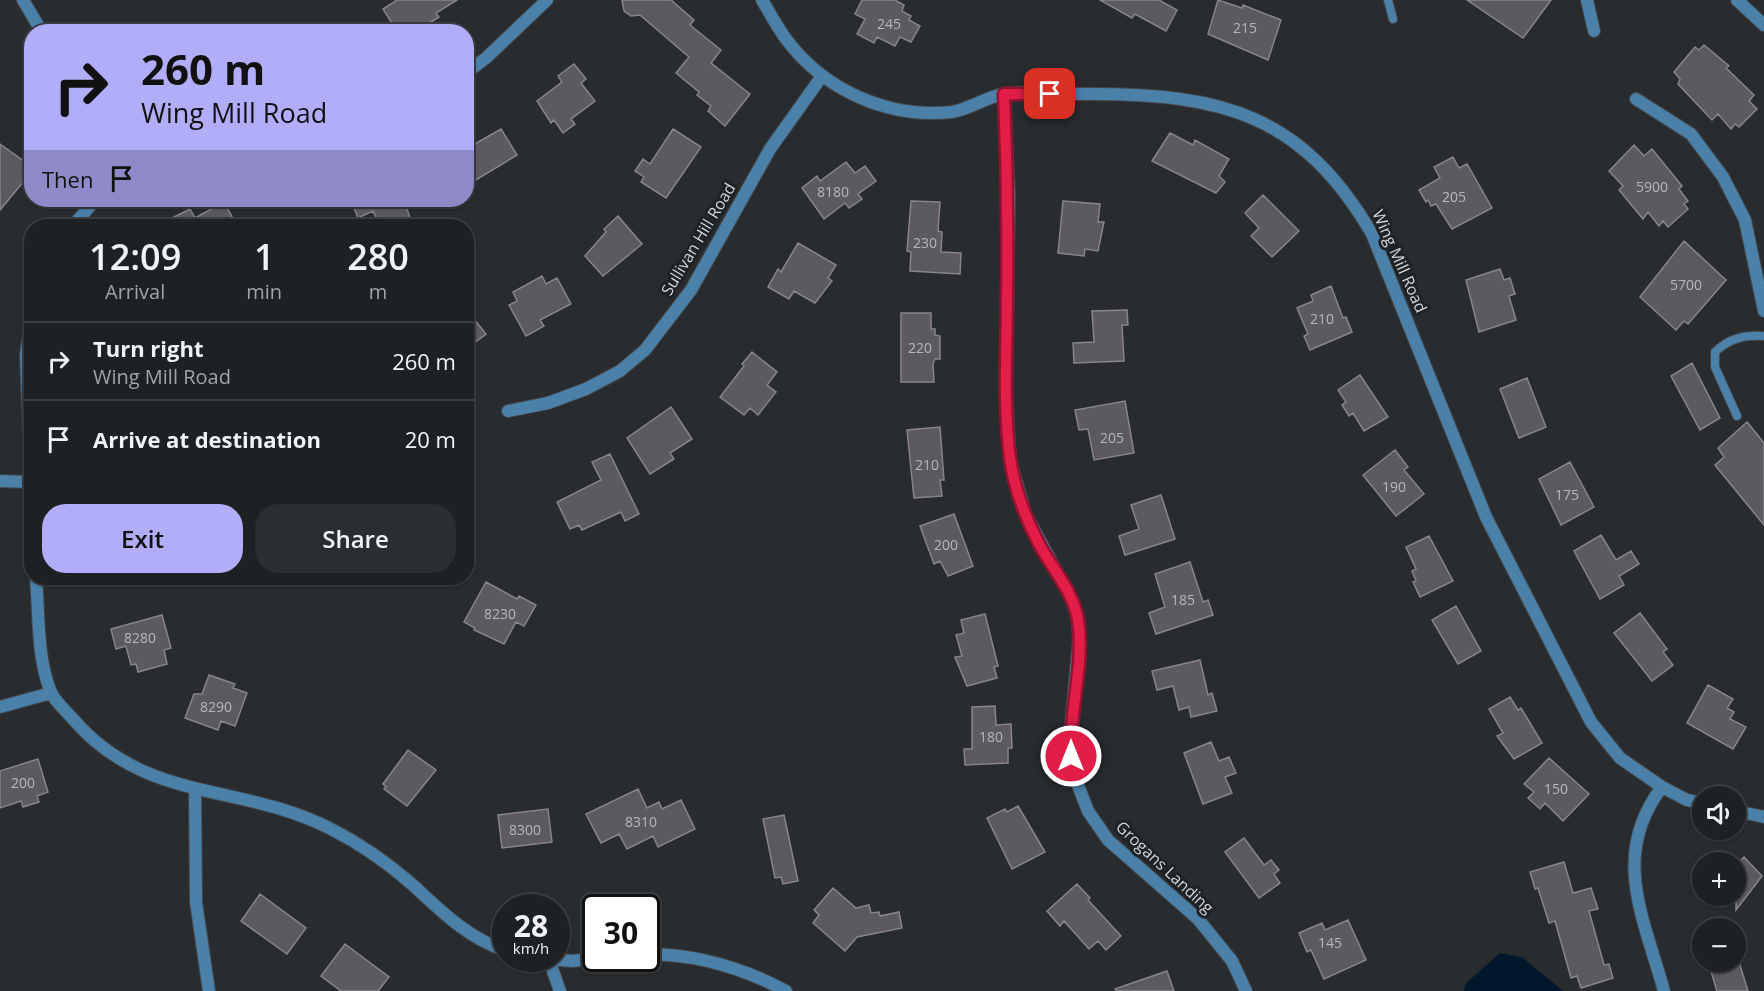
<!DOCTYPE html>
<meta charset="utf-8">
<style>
:root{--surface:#1e2123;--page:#2b2e30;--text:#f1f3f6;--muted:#a1a3a6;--line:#3c3e41;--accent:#b2adf9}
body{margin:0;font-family:"Open Sans",sans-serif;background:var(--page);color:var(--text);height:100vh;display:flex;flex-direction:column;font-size:22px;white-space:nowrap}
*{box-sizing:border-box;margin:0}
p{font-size:20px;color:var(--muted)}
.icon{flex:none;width:33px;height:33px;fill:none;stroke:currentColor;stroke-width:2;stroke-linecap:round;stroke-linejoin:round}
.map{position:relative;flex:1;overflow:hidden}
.panel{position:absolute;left:24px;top:219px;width:450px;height:366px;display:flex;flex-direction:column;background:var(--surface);border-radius:24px;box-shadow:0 2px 4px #0004,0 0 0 2px var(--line)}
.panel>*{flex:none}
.guide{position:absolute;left:24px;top:24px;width:450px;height:183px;border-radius:24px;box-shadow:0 2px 4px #0004,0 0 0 2px var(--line);background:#b2adf9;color:#111;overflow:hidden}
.tools{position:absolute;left:1692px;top:786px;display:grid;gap:12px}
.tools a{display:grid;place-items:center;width:54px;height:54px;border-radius:50%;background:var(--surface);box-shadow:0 2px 4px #0004,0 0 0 2px var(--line);font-size:30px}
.speed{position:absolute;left:492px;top:894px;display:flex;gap:12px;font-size:30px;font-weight:700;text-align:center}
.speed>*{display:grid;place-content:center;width:78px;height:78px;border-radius:50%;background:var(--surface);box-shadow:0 2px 4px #0004,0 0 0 2px var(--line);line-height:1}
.speed small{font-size:15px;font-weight:400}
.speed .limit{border:3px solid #111;border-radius:9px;background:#fff;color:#111}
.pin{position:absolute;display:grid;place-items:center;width:51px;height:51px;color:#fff;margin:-26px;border-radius:12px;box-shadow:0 3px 9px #0006}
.me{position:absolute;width:66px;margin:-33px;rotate:0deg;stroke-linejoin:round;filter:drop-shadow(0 0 4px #0008)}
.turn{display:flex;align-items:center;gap:21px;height:126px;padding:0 18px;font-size:27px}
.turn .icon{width:78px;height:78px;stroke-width:2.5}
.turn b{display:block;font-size:42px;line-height:51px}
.then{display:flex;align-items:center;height:57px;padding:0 18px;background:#0003;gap:12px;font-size:22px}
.eta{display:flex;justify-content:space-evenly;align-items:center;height:102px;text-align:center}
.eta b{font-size:36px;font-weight:600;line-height:42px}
.action{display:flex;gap:12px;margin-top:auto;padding:12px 18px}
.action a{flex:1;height:69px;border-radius:24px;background:var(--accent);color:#111;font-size:24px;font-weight:600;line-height:69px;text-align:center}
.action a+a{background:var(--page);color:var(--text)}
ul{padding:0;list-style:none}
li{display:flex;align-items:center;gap:18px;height:78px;padding:0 18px;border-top:2px solid var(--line)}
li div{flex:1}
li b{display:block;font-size:22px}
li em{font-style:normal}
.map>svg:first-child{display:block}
.water{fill:#02172c}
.building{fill:#5c5a5f;stroke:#88858a;stroke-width:1.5}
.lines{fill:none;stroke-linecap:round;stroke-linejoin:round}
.service-casing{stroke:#43474a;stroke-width:10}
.minor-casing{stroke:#43474a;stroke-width:14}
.service{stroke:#4b80a8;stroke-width:8}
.minor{stroke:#4b80a8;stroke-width:12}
.route-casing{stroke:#92132f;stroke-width:15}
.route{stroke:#e11d48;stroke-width:10}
.labels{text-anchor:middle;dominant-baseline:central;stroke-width:6;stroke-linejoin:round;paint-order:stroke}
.number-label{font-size:14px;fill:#b5b7ba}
.street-label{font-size:16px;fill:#d3d6d8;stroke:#1f2326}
</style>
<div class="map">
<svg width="1764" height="991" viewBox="0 0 1764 991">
<rect width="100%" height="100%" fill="#282c2f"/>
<!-- water -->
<path class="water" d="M1500,953L1522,957L1563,991H1464L1465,984Z"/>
<!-- building -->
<path class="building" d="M397,0H457L436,13L439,17L415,32H409L406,26L397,31L383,9Z
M622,0H671L694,20L690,25L721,50L711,63L750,94L725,126L708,111L711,106L697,95L699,92L676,73L689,57L640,15L631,16L624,11Z
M862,0H895L904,5L902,11L911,16L909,20L920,26L911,42L900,37L895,46L877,37L874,43L857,34L865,19L855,14Z
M1100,0H1159L1177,10L1166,31L1135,14L1132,18Z
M1218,0L1242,8L1243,5L1281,20L1268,60L1208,34Z
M1467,0H1551L1523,38Z
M1704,45L1729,66L1726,68L1754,95L1749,101L1757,109L1739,127L1735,124L1731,129L1718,114L1712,120L1678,84L1680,79L1674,72L1695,47L1699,50Z
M574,64L586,79L581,83L595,101L571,119L575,124L563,133L554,120L551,123L537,101L562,82L558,76Z
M501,129L517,155L466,186V149Z
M673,129L701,147L666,198L641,182L644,177L635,171L643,159L650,164Z
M1170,133L1193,145L1195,140L1229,159L1219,176L1225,182L1216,193L1152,161Z
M0,144L32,167V187L24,181L0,210Z
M1634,145L1644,156L1652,149L1682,186L1679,189L1688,201L1684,204L1688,209L1668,227L1663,221L1659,226L1648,212L1643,219L1619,190L1623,186L1609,171Z
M1453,157L1459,168L1467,164L1492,208L1452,229L1436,204L1431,206L1428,200L1426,202L1419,190L1440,178L1434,167Z
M846,162L855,173L865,166L876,181L858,194L862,199L849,208L845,203L824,219L802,188L817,176L820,181Z
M1263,195L1299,231L1272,257L1251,236L1259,228L1245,213Z
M351,200H404L411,221L398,226H380L373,211L358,218Z
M911,201L940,202L938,231L942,232L941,252L961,253L960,274L910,271L911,252L907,251Z
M1063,201L1100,204L1098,222H1104L1098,251L1085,249L1084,256L1058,253Z
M224,202L237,226H156L190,209L195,218Z
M618,216L642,244L603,276L585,256L606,232L604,229Z
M1684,241L1726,280L1688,324L1684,321L1676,330L1640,297Z
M798,243L836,265L828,278L832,281L815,303L794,291L789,299L768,287L778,269L781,272Z
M1500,269L1504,280L1510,278L1515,294L1509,296L1516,320L1479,332L1466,280Z
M542,276L546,284L557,278L571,304L540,320L544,326L526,336L509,305L517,301L513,292Z
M1331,286L1343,318L1346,317L1352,332L1310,350L1304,336L1308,334L1297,308L1313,301L1311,295Z
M466,309L486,334L466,349Z
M1127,310L1128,325H1122L1124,361L1074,363L1073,343L1094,342L1092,311Z
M901,313H931V329H935V335L940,336V359H935L933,364L934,382H901Z
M752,352L777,372L767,385L776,392L758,415L750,408L744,415L720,397L744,366L742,364Z
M1692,363L1720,418L1700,430L1671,376Z
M1360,375L1388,417L1364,431L1353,413L1349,416L1342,405L1346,402L1338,390Z
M1527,378L1546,427L1519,438L1500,389Z
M1125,401L1134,453L1094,460L1088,429L1079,430L1075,410Z
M671,407L692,439L670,453L674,459L650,474L627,438Z
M1747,422L1764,443V525L1715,465L1724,457L1718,448Z
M940,427L944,480H940L942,496L914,498L907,430Z
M1395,450L1408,467L1404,470L1424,494L1396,516L1363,475Z
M610,454L639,514L625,521L621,512L582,530L579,525L570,529L557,502L601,480L592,462Z
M1570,462L1594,507L1561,525L1539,479Z
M1161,495L1175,539L1125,555L1119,536L1139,529L1131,505Z
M954,514L973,566L948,576L940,561L934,564L920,526Z
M1601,535L1616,560L1631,551L1639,564L1619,576L1624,585L1600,599L1574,551Z
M1429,536L1453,581L1420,597L1413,582L1416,581L1412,571L1416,569L1406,547Z
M1190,562L1203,602L1208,600L1213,615L1156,634L1149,613L1165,607L1155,574Z
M486,582L517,599L519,596L536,605L524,626L516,622L504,644L474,630L475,628L464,622Z
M1456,606L1481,651L1458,664L1432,620Z
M1640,613L1667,649L1663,652L1673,665L1652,681L1614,633Z
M985,614L998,666L994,667L997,678L967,686L955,657L962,656L956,635L964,633L961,620Z
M162,615L171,648L164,650L167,664L138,672L136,664L131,665L126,646L116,649L111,629Z
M1200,660L1208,695L1212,693L1217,711L1191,717L1189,707L1179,710L1173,686L1157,690L1152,671Z
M209,675L235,684L233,688L247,693L235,726L221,721L218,730L185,718L194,694H202Z
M1708,685L1733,699L1727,708L1734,712L1730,719L1746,727L1733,749L1687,723Z
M1510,697L1518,710L1521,708L1542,743L1514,759L1497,736L1503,733L1489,709Z
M995,706L996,725L1011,724L1012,748H1008V763L965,765L964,749H972V707Z
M1211,742L1219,761L1229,757L1236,773L1225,777L1232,793L1203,804L1184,753Z
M408,750L436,770L407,806L384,789L386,787L383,784Z
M1549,758L1589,794L1563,821L1545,803L1540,809L1528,798L1534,792L1524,784Z
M38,759L48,792L37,796L39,802L23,807L21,801L0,808V771Z
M638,789L647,808L659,802L662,809L681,800L695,829L658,847L653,836L627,849L619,834L601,843L586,814Z
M1018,806L1045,852L1012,869L987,818L1005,809L1007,812Z
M548,809L552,842L502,848L498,815Z
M784,815L798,881L783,884L781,877L775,878L763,819Z
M1244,838L1264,865L1271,860L1279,870L1274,874L1280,883L1259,898L1225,852Z
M1744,857L1762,876L1736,910V865Z
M1564,862L1573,893L1591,888L1598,909L1589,911L1604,965L1609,964L1613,978L1581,988L1577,976L1571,978L1555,921L1549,923L1538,888L1535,889L1530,872Z
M1077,884L1090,898L1088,900L1121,936L1106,950L1098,941L1089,949L1064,921L1060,926L1047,911Z
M833,888L856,908L869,905L871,913L879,912L880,916L899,912L902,928L857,937L845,951L813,923L819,915L814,910Z
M260,894L306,928L287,954L241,921Z
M1348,920L1366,960L1324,979L1311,950L1307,952L1299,933L1322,923L1325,930Z
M345,944L389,977L378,991H341L321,976Z
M1708,962H1739L1748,991H1717Z
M1167,971L1174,991H1116L1115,989Z"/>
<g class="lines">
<defs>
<path id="service" d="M1388,0L1393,19
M1737,416L1715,367V352C1729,338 1745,335 1764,336"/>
<path id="minor" d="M23,0L42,32
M762,0C770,13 777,27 786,39C824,90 888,119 952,112C970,109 986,97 1004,94C1029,90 1064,94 1090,94C1222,94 1302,114 1372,234L1486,517L1591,722L1620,758L1662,787L1687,800L1702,803
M1587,0L1594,31
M1737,0L1764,25
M466,73L486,58L547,0
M1004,94L1009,196L1006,387L1010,460L1026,515L1071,598L1078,619L1079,641L1070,735L1076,780L1088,811L1108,840L1198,919L1232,961L1246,991
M1636,99L1691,134L1723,177L1745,220L1764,311
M73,226L95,200
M32,311L26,355L32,512
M508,411L548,403L586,389L620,371L645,350L691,290L770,149L822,76
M0,481L29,482
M36,578C39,614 37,656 50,690C54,701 65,710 73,719C146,804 240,782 331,829C361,844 389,864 414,886C442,912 468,938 506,951
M0,707L51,693
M1662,787C1610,855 1644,918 1664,991
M195,790L196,902L209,991
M1736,811L1764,817
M646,954C695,954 743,968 786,991
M537,958L573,961L596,958
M549,960L560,991"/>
</defs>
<!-- service casing -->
<use href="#service" class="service-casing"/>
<!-- minor casing -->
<use href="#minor" class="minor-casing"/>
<!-- service -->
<use href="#service" class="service"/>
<!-- minor -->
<use href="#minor" class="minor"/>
</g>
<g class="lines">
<defs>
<path id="route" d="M1050,94H1004C1007,161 1008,227 1007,294C1007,348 1003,404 1010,458C1014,487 1025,517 1039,544C1052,568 1074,593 1078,620C1085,663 1069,712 1071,756"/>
</defs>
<!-- route casing -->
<use href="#route" class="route-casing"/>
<!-- route -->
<use href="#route" class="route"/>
</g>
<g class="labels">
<!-- number labels -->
<g class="number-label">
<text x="889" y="23">245</text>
<text x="1245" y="27">215</text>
<text x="1652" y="186">5900</text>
<text x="833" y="191">8180</text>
<text x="1454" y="196">205</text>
<text x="925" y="242">230</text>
<text x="1686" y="284">5700</text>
<text x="1322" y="318">210</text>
<text x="920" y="347">220</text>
<text x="1112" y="437">205</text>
<text x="927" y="464">210</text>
<text x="1394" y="486">190</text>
<text x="1567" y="494">175</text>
<text x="946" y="544">200</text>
<text x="1183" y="599">185</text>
<text x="500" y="613">8230</text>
<text x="140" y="637">8280</text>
<text x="216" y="706">8290</text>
<text x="991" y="736">180</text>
<text x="23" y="782">200</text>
<text x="1556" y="788">150</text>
<text x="641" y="821">8310</text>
<text x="525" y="829">8300</text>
<text x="1330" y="942">145</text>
</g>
<!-- street labels -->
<g class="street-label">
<text transform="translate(698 239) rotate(-59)">Sullivan Hill Road</text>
<text transform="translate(1400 261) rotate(66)">Wing Mill Road</text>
<text transform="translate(1165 867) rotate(43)">Grogans Landing</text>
</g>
</g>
</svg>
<div class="tools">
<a><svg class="icon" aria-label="sound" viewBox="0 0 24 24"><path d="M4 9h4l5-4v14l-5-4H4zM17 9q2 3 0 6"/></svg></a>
<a>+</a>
<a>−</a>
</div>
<div class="speed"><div>28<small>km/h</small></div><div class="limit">30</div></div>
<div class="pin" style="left:1050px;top:94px;background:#d93025"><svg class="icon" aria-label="arrive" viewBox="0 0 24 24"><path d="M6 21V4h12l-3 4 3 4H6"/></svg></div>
<svg class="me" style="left:1071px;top:756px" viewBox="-20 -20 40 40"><circle r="17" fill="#e11d48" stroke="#fff" stroke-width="3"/><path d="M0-11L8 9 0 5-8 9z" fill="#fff"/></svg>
<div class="guide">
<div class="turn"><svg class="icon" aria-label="right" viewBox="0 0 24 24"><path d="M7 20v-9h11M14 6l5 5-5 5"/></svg><div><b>260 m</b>Wing Mill Road</div></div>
<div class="then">Then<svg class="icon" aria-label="arrive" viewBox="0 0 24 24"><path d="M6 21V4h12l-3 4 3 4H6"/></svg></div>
</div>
<section class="panel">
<div class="eta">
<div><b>12:09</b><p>Arrival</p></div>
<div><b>1</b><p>min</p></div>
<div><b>280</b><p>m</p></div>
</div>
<ul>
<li><svg class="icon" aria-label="right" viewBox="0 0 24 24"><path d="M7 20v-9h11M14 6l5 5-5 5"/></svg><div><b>Turn right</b><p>Wing Mill Road</p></div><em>260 m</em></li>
<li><svg class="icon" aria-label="arrive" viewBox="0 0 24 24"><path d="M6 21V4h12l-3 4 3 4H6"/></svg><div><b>Arrive at destination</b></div><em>20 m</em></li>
</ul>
<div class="action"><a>Exit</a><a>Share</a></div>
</section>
</div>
